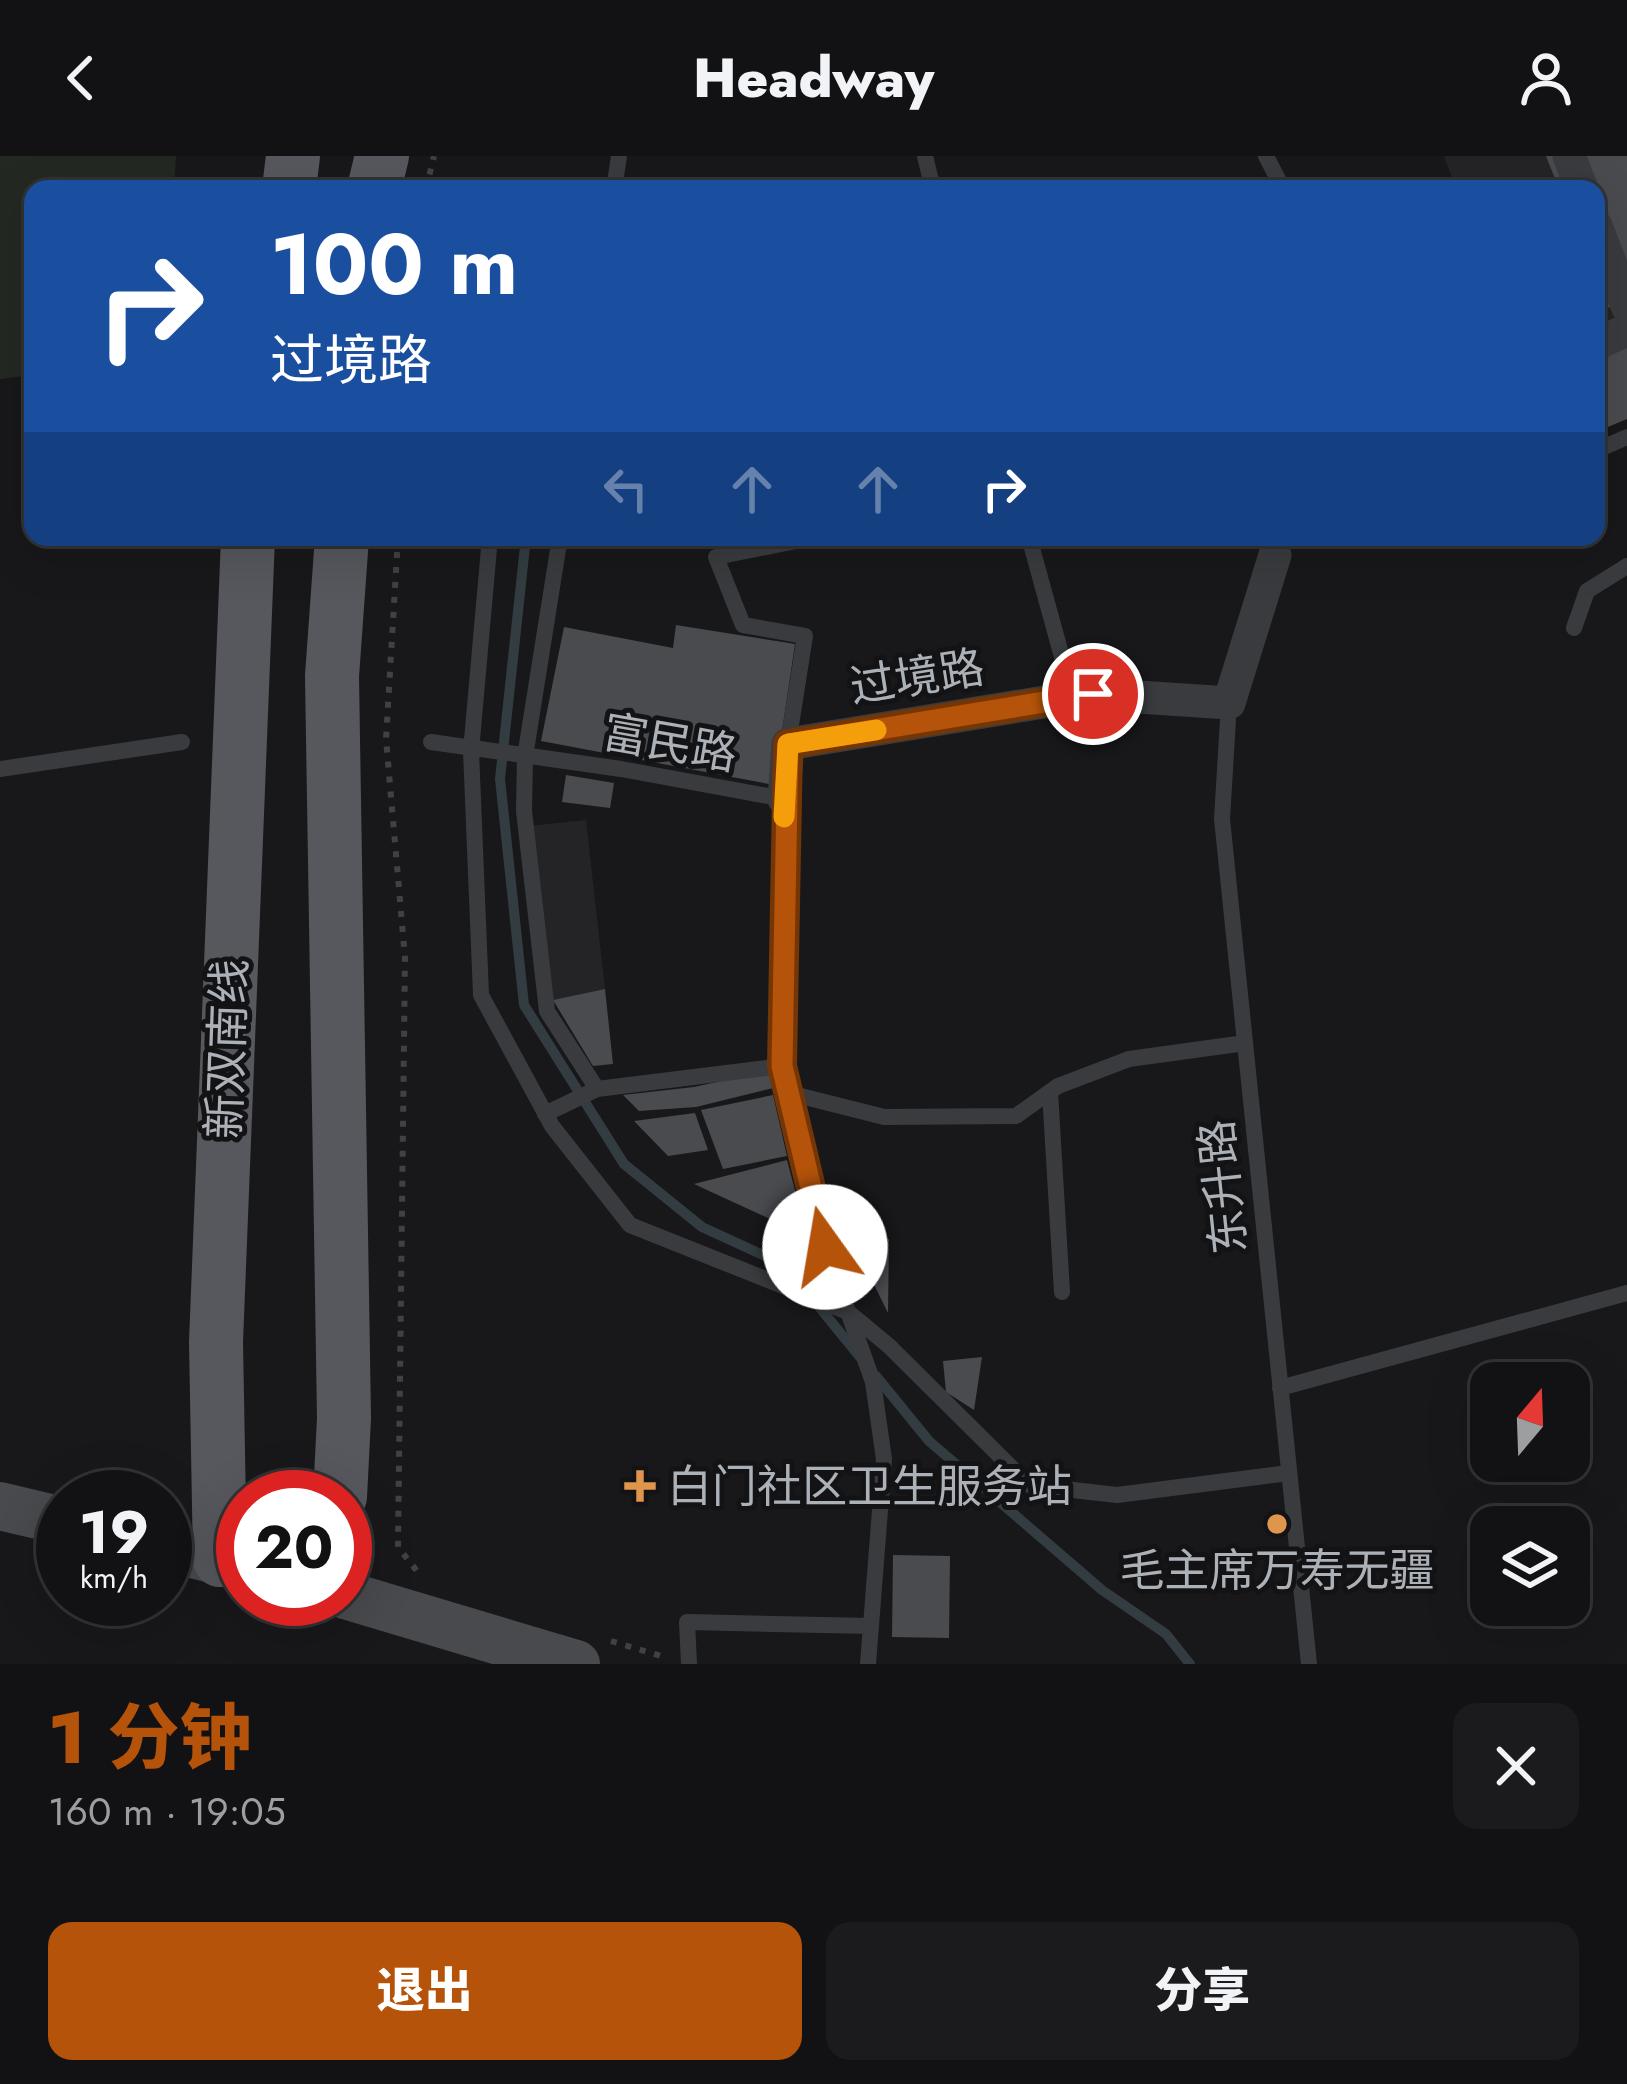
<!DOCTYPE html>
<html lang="zh">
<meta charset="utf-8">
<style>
:root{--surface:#121214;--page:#1b1b1d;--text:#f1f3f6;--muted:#9c9ea0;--line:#313234;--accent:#b45309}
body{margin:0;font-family:Jost,"Noto Sans SC",sans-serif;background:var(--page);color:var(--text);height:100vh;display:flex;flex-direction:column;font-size:45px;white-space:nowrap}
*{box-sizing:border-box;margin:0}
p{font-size:39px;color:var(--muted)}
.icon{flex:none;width:66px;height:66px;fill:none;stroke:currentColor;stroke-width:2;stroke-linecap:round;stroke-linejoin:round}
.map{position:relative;height:1508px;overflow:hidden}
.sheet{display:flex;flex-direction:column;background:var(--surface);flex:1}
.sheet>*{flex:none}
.hud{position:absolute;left:24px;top:24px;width:1581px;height:366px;border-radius:24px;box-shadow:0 12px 48px #0002,0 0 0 3px var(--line);background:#1a4fa0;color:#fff;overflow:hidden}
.needle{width:78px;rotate:19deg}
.tools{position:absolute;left:1470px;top:1206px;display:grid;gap:24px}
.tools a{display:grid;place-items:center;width:120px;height:120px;border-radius:24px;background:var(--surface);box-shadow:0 12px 48px #0002,0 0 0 3px var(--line);font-size:60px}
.speed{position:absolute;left:36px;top:1314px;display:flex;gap:24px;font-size:60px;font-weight:700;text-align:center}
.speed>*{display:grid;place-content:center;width:156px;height:156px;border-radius:50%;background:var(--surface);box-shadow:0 12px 48px #0002,0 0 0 3px var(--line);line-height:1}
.speed small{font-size:30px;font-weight:400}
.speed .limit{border:18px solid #d22;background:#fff;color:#111}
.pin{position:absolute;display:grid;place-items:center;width:102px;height:102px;color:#fff;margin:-51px;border:6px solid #fff;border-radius:50%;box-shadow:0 3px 12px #0007}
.me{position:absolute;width:132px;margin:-66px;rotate:347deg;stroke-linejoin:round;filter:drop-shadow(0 0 9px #0008)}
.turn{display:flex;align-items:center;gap:42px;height:252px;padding:0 48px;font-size:54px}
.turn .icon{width:156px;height:156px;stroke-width:2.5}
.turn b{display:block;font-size:84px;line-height:102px}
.lanes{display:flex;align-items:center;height:114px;padding:0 48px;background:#0003;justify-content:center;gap:60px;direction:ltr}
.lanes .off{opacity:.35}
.round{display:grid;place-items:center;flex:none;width:126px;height:126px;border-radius:24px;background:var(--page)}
.overview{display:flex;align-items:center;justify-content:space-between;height:204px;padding:0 48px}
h1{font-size:72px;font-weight:800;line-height:90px;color:var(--accent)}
.button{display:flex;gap:24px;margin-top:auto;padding:24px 48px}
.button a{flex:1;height:138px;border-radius:24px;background:var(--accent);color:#fff;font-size:48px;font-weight:800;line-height:138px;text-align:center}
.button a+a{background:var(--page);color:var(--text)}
header{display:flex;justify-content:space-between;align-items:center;height:156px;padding:0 48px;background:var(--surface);font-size:54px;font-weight:800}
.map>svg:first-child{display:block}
.built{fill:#242427}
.green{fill:#232922}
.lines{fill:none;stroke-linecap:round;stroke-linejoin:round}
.stream{stroke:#333d41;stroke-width:10}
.building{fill:#4a4b4f}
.path{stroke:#3f4245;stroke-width:6;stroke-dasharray:6 9;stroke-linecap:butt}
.service{stroke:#393b3e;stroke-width:16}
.minor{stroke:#393b3e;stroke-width:33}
.secondary{stroke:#484a4e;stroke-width:48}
.primary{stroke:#56585d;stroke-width:54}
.route-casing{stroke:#753606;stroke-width:30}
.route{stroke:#b45309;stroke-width:21}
.slow{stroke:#f59e0b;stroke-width:21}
.poi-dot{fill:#de954c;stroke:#131315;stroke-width:4.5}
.labels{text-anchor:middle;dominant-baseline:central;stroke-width:10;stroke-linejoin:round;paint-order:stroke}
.street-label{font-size:45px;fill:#acb1b8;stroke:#131315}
.poi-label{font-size:45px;fill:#acb1b8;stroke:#131315;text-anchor:start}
</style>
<header><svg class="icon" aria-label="back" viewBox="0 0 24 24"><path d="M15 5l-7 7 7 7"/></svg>Headway<svg class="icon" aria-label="person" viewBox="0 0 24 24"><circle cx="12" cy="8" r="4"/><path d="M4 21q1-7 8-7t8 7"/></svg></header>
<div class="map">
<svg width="1627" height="1508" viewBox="0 0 1627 1508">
<rect width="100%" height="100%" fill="#18181a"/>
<!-- built -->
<path class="built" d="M1444,0H1627V169L1596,181V33H1456Z
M586,664L605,833L553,844L529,670Z"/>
<!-- green -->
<path class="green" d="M0,0H176L174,33H33V219L0,223Z"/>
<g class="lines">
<!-- stream -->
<path class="stream" d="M526,381L500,623L524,849L624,1008L702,1071L785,1109L860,1201
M876,1220L929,1285L1102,1434L1166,1478L1190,1508"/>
</g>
<!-- building -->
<path class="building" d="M1546,0H1627V144L1605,153L1596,130V33H1559Z
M1627,185V263L1603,273L1596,258V198Z
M676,469L795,488L774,629L541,585L564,471L673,492Z
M566,619L614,627L610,652L562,646Z
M605,833L613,908L593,910L553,844Z
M768,915L773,932L696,951L639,955L623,939L694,931Z
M773,939L787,1000L723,1013L701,954Z
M695,957L708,994L668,1000L634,965Z
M787,1004L807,1080L694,1028Z
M851,1082L889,1083L888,1157Z
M982,1201L974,1254L946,1236L943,1205Z
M893,1399L950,1400L949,1482L892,1481Z"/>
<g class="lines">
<!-- path -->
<path class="path" d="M426,33L434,0
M398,381L386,583L405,802L398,1391L420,1419
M611,1485L668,1502"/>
<!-- service -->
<path class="service" d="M925,0L933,33
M1266,0L1283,33
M614,33L619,0
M1596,274L1604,291L1627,281
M490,381L471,595L481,839L552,970L630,1069L848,1156L889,1190L1029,1329L1117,1339L1289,1317
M560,381L525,601L524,655L547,855L597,933
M1029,381L1073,541
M1574,472L1587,435L1627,410
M1229,547L1222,663L1309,1508
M431,586L621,613L784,643L782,910L825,1091L873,1226L884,1303L868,1508
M788,588L805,480L743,469L716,401L816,381
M0,613L182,586
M1050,936L1062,1136
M789,937L884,961L1016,960L1058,930L1129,903L1245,887
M545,958L597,933L782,910
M1280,1232L1627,1137
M689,1508L687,1466L871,1470"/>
<!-- minor -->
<path class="minor" d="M1569,0L1582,33
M1596,70L1627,150
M1596,188L1627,174
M784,643L788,588L1093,538L1229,547L1275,399"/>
<!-- secondary -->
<path class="secondary" d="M0,1350L63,1365
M165,1391L243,1411
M345,1439L576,1508"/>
<!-- primary -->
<path class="primary" d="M289,33L293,0
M374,33L382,0
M340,1341L344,1262L332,520L342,381
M220,1404L216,1186L248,381"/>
</g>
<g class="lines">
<defs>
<path id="route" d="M825,1091L782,910L788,588L1093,538"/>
</defs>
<!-- route casing -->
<use href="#route" class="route-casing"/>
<!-- route -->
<use href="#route" class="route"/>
<!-- slow -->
<path class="slow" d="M784,661L788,588L876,574"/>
</g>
<!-- markers -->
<g class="poi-dot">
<path d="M634 1312h12v12h12v12h-12v12h-12v-12h-12v-12h12z"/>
<circle cx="1277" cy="1368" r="12"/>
</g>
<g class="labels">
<!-- street labels -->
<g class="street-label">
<text transform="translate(917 521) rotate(-9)">过境路</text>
<text transform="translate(670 587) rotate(10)">富民路</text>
<text transform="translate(227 893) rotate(-88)">新双南线</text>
<text transform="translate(1223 1031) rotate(-96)">东升路</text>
</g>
<!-- poi labels -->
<g class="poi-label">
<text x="667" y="1330">白门社区卫生服务站</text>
<text x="1277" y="1414" text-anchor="middle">毛主席万寿无疆</text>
</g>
</g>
</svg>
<div class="tools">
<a><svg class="needle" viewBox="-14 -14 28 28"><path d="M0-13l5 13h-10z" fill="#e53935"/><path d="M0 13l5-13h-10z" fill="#9c9ea0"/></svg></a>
<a><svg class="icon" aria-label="layers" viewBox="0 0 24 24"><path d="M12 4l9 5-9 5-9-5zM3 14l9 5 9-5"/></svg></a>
</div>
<div class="speed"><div>19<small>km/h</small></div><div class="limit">20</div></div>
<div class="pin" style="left:1093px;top:538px;background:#d93025"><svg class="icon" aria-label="arrive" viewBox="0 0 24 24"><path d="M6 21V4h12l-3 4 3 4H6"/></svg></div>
<svg class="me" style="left:825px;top:1091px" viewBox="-20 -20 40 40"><circle r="19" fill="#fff"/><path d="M0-13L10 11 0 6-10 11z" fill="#b45309"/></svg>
<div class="hud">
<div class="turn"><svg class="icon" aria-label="right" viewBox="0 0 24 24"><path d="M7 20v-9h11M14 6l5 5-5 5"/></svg><div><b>100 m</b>过境路</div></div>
<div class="lanes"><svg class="icon off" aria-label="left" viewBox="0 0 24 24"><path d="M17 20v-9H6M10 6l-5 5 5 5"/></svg><svg class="icon off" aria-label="ahead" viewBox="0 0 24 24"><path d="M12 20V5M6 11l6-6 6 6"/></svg><svg class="icon off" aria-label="ahead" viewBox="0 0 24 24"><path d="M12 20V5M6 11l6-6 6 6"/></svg><svg class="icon" aria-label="right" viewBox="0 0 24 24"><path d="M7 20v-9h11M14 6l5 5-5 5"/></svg></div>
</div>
</div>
<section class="sheet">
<div class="overview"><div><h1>1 分钟</h1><p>160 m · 19:05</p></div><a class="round"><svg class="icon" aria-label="close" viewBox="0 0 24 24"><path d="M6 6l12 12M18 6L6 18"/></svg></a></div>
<div class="button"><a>退出</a><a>分享</a></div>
</section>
